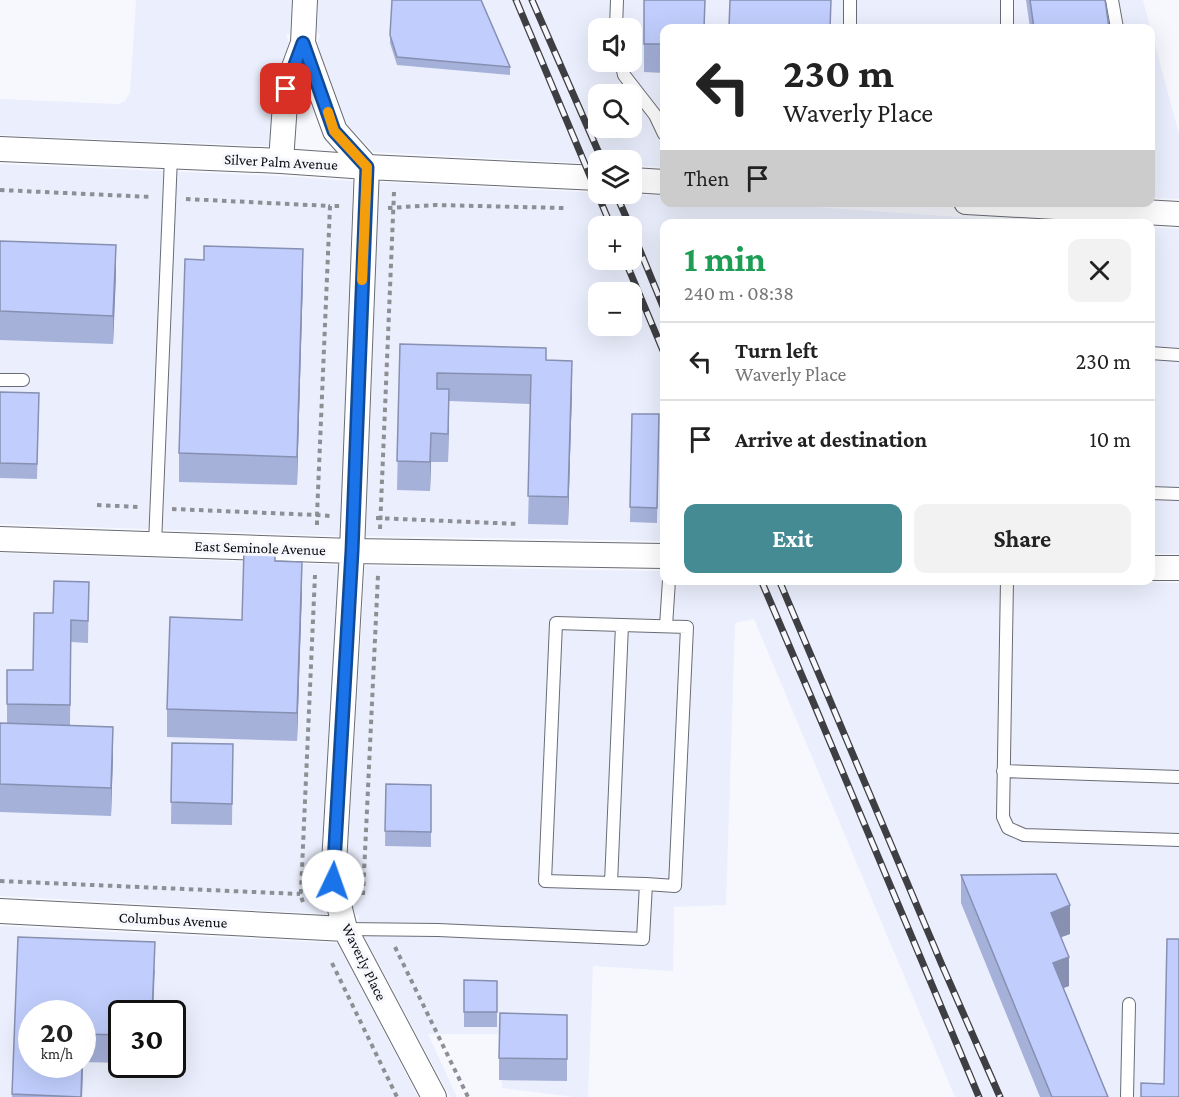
<!DOCTYPE html>
<meta charset="utf-8">
<style>
:root{--surface:#fff;--page:#f2f2f2;--text:#222;--muted:#767676;--line:#e0e0e0;--accent:#448b93}
body{margin:0;font-family:"Crimson Pro",serif;background:var(--page);color:var(--text);height:100vh;display:flex;flex-direction:column;font-size:22px;white-space:nowrap}
*{box-sizing:border-box;margin:0}
p{font-size:20px;color:var(--muted)}
.icon{flex:none;width:33px;height:33px;fill:none;stroke:currentColor;stroke-width:2;stroke-linecap:round;stroke-linejoin:round}
.map{position:relative;flex:1;overflow:hidden}
.drawer{position:absolute;left:660px;top:219px;width:495px;height:366px;display:flex;flex-direction:column;background:var(--surface);border-radius:12px;box-shadow:0 6px 24px #0002}
.drawer>*{flex:none}
.top-card{position:absolute;left:660px;top:24px;width:495px;height:183px;border-radius:12px;box-shadow:0 6px 24px #0002;background:#fff;color:var(--text);overflow:hidden}
.controls{position:absolute;left:588px;top:18px;display:grid;gap:12px}
.controls a{display:grid;place-items:center;width:54px;height:54px;border-radius:12px;background:var(--surface);box-shadow:0 6px 24px #0002;font-size:30px}
.speed{position:absolute;left:18px;top:1000px;display:flex;gap:12px;font-size:30px;font-weight:700;text-align:center}
.speed>*{display:grid;place-content:center;width:78px;height:78px;border-radius:50%;background:var(--surface);box-shadow:0 6px 24px #0002;line-height:1}
.speed small{font-size:15px;font-weight:400}
.speed .limit{border:3px solid #111;border-radius:9px;background:#fff;color:#111}
.pin{position:absolute;display:grid;place-items:center;width:51px;height:51px;color:#fff;margin:-26px;border-radius:12px;box-shadow:0 3px 9px #0006}
.me{position:absolute;width:66px;margin:-33px;rotate:3deg;stroke-linejoin:round;filter:drop-shadow(0 0 4px #0008)}
.turn{display:flex;align-items:center;gap:21px;height:126px;padding:0 24px;font-size:27px}
.turn .icon{width:78px;height:78px;stroke-width:2.5}
.turn b{display:block;font-size:42px;line-height:51px}
.then{display:flex;align-items:center;height:57px;padding:0 24px;background:#0003;gap:12px;font-size:22px}
.round{display:grid;place-items:center;flex:none;width:63px;height:63px;border-radius:12px;background:var(--page)}
.overview{display:flex;align-items:center;justify-content:space-between;height:102px;padding:0 24px}
h1{font-size:36px;font-weight:700;line-height:45px;color:#1e9e55}
.button{display:flex;gap:12px;margin-top:auto;padding:12px 24px}
.button a{flex:1;height:69px;border-radius:12px;background:var(--accent);color:#fff;font-size:24px;font-weight:700;line-height:69px;text-align:center}
.button a+a{background:var(--page);color:var(--text)}
ul{padding:0;list-style:none}
li{display:flex;align-items:center;gap:18px;height:78px;padding:0 24px;border-top:2px solid var(--line)}
li div{flex:1}
li b{display:block;font-size:22px}
li em{font-style:normal}
.map>svg:first-child{display:block}
.built{fill:#ebeffd;fill-rule:evenodd}
.lines{fill:none;stroke-linecap:round;stroke-linejoin:round}
.lane-casing{stroke:#6a6c75;stroke-width:14}
.street-casing{stroke:#6a6c75;stroke-width:26}
.path{stroke:#8e8f94;stroke-width:4;stroke-dasharray:4.5 4.5;stroke-linecap:butt}
.lane{stroke:#fff;stroke-width:12}
.street{stroke:#fff;stroke-width:24}
.rail-casing{stroke:#3e3f42;stroke-width:7}
.rail{stroke:#f6f8fe;stroke-width:4.5;stroke-dasharray:14;stroke-linecap:butt}
.wall{fill:#a6b1da}
.shaded-wall{fill:#8790b1}
.building{fill:#c1cefd;stroke:#8790b1;stroke-width:1.5}
.route-casing{stroke:#114b97;stroke-width:15}
.route{stroke:#1a73e8;stroke-width:10}
.slow{stroke:#f59e0b;stroke-width:10}
.labels{text-anchor:middle;dominant-baseline:central;stroke-width:6;stroke-linejoin:round;paint-order:stroke}
.street-label{font-size:15px;fill:#0b0c0f;stroke:#f6f8fe}
</style>
<div class="map">
<svg width="1179" height="1097" viewBox="0 0 1179 1097">
<rect width="100%" height="100%" fill="#f6f8fe"/>
<!-- built -->
<path class="built" d="M136,0H292L290,33L286,35L289,43L273,88L269,146L0,135V99L118,104L125,101L130,92Z
M318,0H1143L1179,134V199L1151,198L1150,28H664V167L632,165V160H598V164L373,152L346,123L317,43L320,35L317,33ZM598,28H632V62H598ZM598,94H632V128H598Z
M0,164L280,176L353,181L340,536L0,524Z
M379,182L664,196V202L759,203L1000,220L1076,223L664,224V541L366,536ZM598,226H632V260H598ZM598,292H632V326H598Z
M1150,227L1179,229V554L1151,553Z
M0,553L339,565L320,880L328,914L0,896Z
M365,566L664,571V580H1077L1179,583V1097H955L754,619L735,623L726,905L674,907L673,971L593,966L588,1097H574L502,1088L500,1034H428L457,1097H450L358,925L359,915H355L346,880Z
M0,926L338,943L418,1097H0ZM32,1014H82V1065H32ZM122,1014H172V1065H122Z"/>
<g class="lines">
<defs>
<path id="lane" d="M850,0V28
M1112,0L1117,28
M616,28L617,0
M1007,28V0
M621,62L624,75L655,115L664,134
M1150,353L1179,355
M0,380H23
M1150,493L1179,494
M155,544L171,157
M1007,580L1003,817L1008,828L1024,835L1179,840
M666,626L669,580
M1003,771L1179,777
M611,883L622,625
M345,929L438,930L643,939L646,884L675,886L687,627L556,623L545,881L646,884
M1127,1097L1129,1004"/>
<path id="street" d="M303,43L335,131L367,167L352,551L333,881L345,929L434,1097
M0,149L281,161L367,167L598,178
M281,161L286,89L303,43L305,0
M632,180L664,182
M966,202L1179,214
M0,539L352,551L664,556
M1150,568H1179
M0,911L345,929"/>
</defs>
<!-- lane casing -->
<use href="#lane" class="lane-casing"/>
<!-- street casing -->
<use href="#street" class="street-casing"/>
<!-- path -->
<path class="path" d="M0,190L152,197
M186,199L330,206
M388,208L435,205L564,208
M97,505L138,507
M172,509L317,515L330,206H341
M376,518L519,524
M317,525V515L330,516
M380,529L394,192
M0,881L300,894
M363,895L378,575
M303,902L300,894L301,891L315,575
M395,947L468,1097
M332,963L397,1097"/>
<!-- lane -->
<use href="#lane" class="lane"/>
<!-- street -->
<use href="#street" class="street"/>
<defs>
<path id="rail" d="M516,0L611,226
M532,0L602,160
M616,194L630,226
M632,231L664,309
M625,260L664,353
M761,580L814,704L979,1097
M779,580L942,965L1000,1097"/>
</defs>
<!-- rail casing -->
<use href="#rail" class="rail-casing"/>
<!-- rail -->
<use href="#rail" class="rail"/>
</g>
<!-- wall -->
<path class="wall" d="M644,0H705V28H664V73L644,72Z
M1026,0H1105L1109,28H1030Z
M390,35L510,67V75L397,65L390,43Z
M0,241L116,274L113,344L0,340Z
M303,277L297,485L179,482V453Z
M400,344L546,360L572,389L568,525L528,524L531,404L449,401L448,462H431L430,491L397,490Z
M0,392L39,393L37,479L0,478Z
M632,414H659L657,523L630,522Z
M275,561L302,590L297,741L167,737V709L242,620Z
M89,582L88,643L71,642L70,725L113,755L111,816L0,812V723H7V670H33L53,613Z
M172,743L233,744L232,825L171,824Z
M386,784L431,785V847L385,846Z
M961,875L1070,934L1061,937L1069,986L1063,988L1108,1097H1040L961,903Z
M18,937L155,970L153,1014H122V1063L83,1062L82,1097H12Z
M464,980L497,981V1027H464Z
M567,1015V1081L499,1080V1058Z"/>
<!-- shaded-wall -->
<path class="shaded-wall" d="M116,245V274L113,344V316Z
M303,249V277L297,485V457Z
M572,361V389L568,525V497Z
M449,389V417L448,462V434Z
M431,433V462L430,491V462Z
M302,562V590L297,741V713Z
M113,727V755L111,816V788Z
M1070,905V934L1051,941V913Z
M155,942L153,1014H152Z
M1069,957V986L1053,992V963Z
M83,1034V1062L82,1097H81Z"/>
<!-- building -->
<path class="building" d="M392,0H481L510,67L397,57L390,35Z
M644,0H705L704,28H664V44H644Z
M730,0H831L830,28H729Z
M1030,0H1105L1109,28H1034Z
M0,241L116,245L113,316L0,311Z
M204,246L303,249L297,457L179,453L185,259L204,260Z
M400,344L546,348V360L572,361L568,497L528,496L531,375L437,373V389H449L448,434L431,433L430,462L397,461Z
M0,392L39,393L37,464L0,463Z
M632,414H659L657,508L630,507Z
M244,550L275,551V561L302,562L297,713L167,709L170,617L242,620Z
M54,581L89,582L88,621L71,620L70,705L7,704V670H33L34,613H53Z
M0,723L113,727L111,788L0,784Z
M172,743L233,744L232,804L171,802Z
M386,784L431,785V832L385,831Z
M1056,874L1070,905L1051,913L1069,957L1053,963L1108,1097H1052L961,875Z
M18,937L155,942L152,1014H122V1035L83,1034L82,1056V1014H32V1065H82L81,1097L12,1094Z
M1167,939H1179V1097H1141V1083L1164,1084Z
M464,980L497,981V1012H464Z
M500,1013L567,1015V1059L499,1058Z"/>
<g class="lines">
<defs>
<path id="route" d="M286,89L303,43L334,131L367,167L352,551L333,881"/>
</defs>
<!-- route casing -->
<use href="#route" class="route-casing"/>
<!-- route -->
<use href="#route" class="route"/>
<!-- slow -->
<path class="slow" d="M328,112L334,131L367,167L362,280"/>
</g>
<g class="labels">
<!-- street labels -->
<g class="street-label">
<text transform="translate(281 162) rotate(3)">Silver Palm Avenue</text>
<text transform="translate(260 548) rotate(2)">East Seminole Avenue</text>
<text transform="translate(173 920) rotate(3)">Columbus Avenue</text>
<text transform="translate(364 962) rotate(64)">Waverly Place</text>
</g>
</g>
</svg>
<div class="controls">
<a><svg class="icon" aria-label="sound" viewBox="0 0 24 24"><path d="M4 9h4l5-4v14l-5-4H4zM17 9q2 3 0 6"/></svg></a>
<a><svg class="icon" aria-label="search" viewBox="0 0 24 24"><circle cx="10" cy="10" r="6"/><path d="M15 15l6 6"/></svg></a>
<a><svg class="icon" aria-label="layers" viewBox="0 0 24 24"><path d="M12 4l9 5-9 5-9-5zM3 14l9 5 9-5"/></svg></a>
<a>+</a>
<a>−</a>
</div>
<div class="speed"><div>20<small>km/h</small></div><div class="limit">30</div></div>
<div class="pin" style="left:286px;top:89px;background:#d93025"><svg class="icon" aria-label="arrive" viewBox="0 0 24 24"><path d="M6 21V4h12l-3 4 3 4H6"/></svg></div>
<svg class="me" style="left:333px;top:881px" viewBox="-20 -20 40 40"><circle r="19" fill="#fff"/><path d="M0-13L10 11 0 6-10 11z" fill="#1a73e8"/></svg>
<div class="top-card">
<div class="turn"><svg class="icon" aria-label="left" viewBox="0 0 24 24"><path d="M17 20v-9H6M10 6l-5 5 5 5"/></svg><div><b>230 m</b>Waverly Place</div></div>
<div class="then">Then<svg class="icon" aria-label="arrive" viewBox="0 0 24 24"><path d="M6 21V4h12l-3 4 3 4H6"/></svg></div>
</div>
<section class="drawer">
<div class="overview"><div><h1>1 min</h1><p>240 m · 08:38</p></div><a class="round"><svg class="icon" aria-label="close" viewBox="0 0 24 24"><path d="M6 6l12 12M18 6L6 18"/></svg></a></div>
<ul>
<li><svg class="icon" aria-label="left" viewBox="0 0 24 24"><path d="M17 20v-9H6M10 6l-5 5 5 5"/></svg><div><b>Turn left</b><p>Waverly Place</p></div><em>230 m</em></li>
<li><svg class="icon" aria-label="arrive" viewBox="0 0 24 24"><path d="M6 21V4h12l-3 4 3 4H6"/></svg><div><b>Arrive at destination</b></div><em>10 m</em></li>
</ul>
<div class="button"><a>Exit</a><a>Share</a></div>
</section>
</div>
